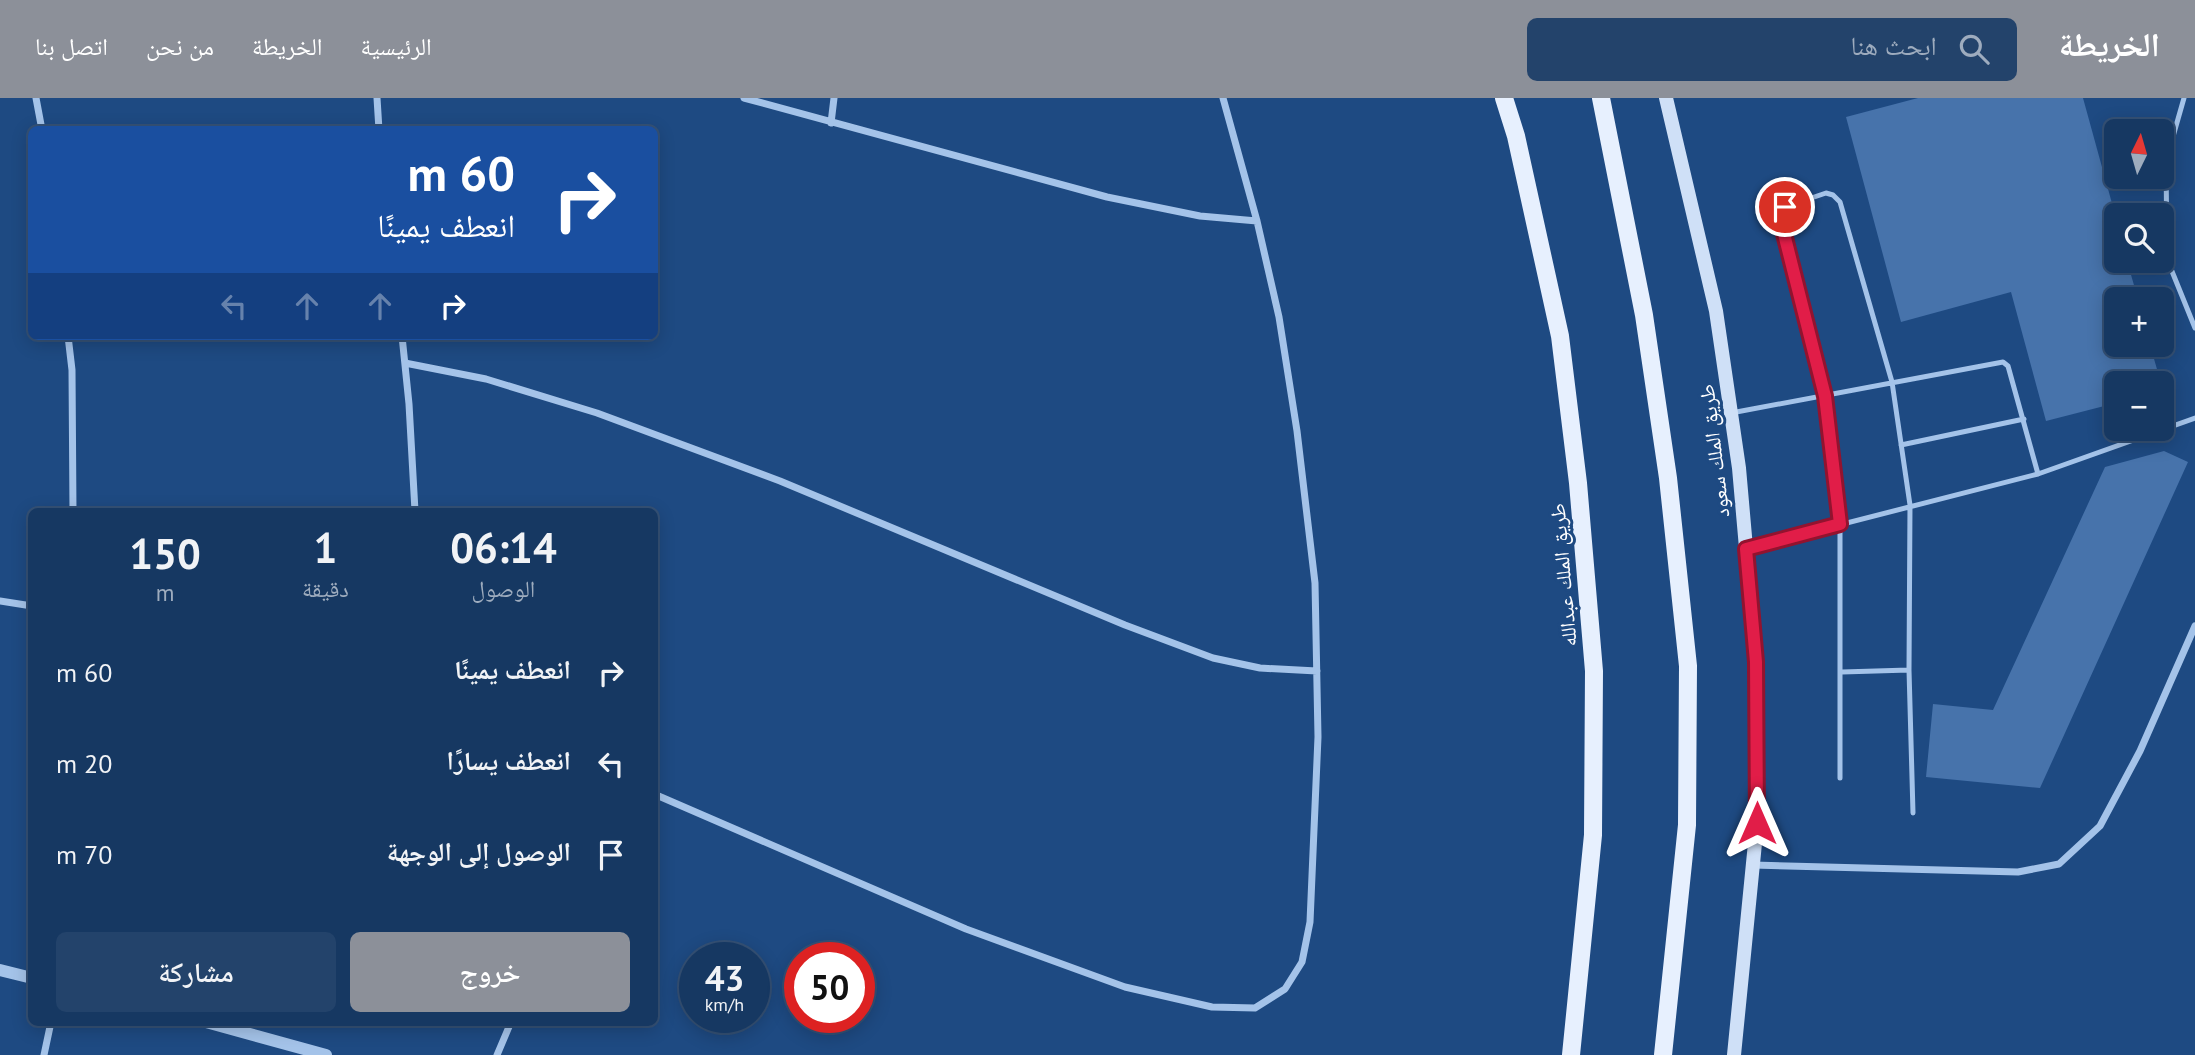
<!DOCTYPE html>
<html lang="ar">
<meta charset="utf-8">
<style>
:root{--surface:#163862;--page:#23436b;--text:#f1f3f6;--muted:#9eacbe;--line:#355277;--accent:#8c9099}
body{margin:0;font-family:"PT Sans","Noto Naskh Arabic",sans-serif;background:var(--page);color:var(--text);direction:rtl;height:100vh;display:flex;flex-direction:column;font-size:26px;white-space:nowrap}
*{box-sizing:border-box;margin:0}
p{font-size:23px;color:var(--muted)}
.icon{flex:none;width:38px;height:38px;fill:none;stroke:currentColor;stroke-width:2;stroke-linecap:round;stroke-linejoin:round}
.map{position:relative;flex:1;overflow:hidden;direction:ltr}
.drawer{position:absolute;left:28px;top:410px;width:630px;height:518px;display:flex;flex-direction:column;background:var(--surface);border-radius:10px;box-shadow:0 4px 18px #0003,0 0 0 2px var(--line);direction:rtl}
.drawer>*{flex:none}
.guide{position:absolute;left:28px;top:28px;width:630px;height:214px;border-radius:10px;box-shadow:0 4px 18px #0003,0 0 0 2px var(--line);direction:rtl;background:#1a4fa0;color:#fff;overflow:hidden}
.needle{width:46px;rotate:5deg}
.tools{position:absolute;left:2104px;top:21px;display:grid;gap:14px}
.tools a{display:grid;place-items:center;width:70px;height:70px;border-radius:10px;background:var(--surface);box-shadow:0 4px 18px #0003,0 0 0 2px var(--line);font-size:35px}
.speed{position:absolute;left:679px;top:844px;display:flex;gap:14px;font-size:35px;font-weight:700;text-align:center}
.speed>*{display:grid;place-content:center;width:91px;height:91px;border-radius:50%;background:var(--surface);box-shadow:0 4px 18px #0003,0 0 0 2px var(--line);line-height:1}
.speed small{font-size:18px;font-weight:400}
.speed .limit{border:10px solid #d22;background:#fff;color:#111}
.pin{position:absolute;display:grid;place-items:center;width:60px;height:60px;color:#fff;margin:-30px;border:4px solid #fff;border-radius:50%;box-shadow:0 2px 7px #0007}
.me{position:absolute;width:77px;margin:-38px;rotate:0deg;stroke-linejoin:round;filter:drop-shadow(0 0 5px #0008)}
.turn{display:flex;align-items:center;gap:24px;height:147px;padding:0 28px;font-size:32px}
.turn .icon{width:91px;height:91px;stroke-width:2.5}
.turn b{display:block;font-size:49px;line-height:60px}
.lanes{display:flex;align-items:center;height:66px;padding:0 28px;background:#0003;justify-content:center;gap:35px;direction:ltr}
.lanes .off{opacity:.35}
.eta{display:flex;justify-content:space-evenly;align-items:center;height:119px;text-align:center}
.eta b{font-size:42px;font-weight:600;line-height:49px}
.button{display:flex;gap:14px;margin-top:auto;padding:14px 28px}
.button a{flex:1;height:80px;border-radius:10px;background:var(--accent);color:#fff;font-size:28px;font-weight:600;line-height:80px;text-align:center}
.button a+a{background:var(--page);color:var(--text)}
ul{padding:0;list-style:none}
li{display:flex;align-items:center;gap:21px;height:91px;padding:0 28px}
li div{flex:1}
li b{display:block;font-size:26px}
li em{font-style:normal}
header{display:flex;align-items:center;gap:42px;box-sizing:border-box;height:98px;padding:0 35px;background:var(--accent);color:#fff}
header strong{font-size:33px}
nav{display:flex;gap:38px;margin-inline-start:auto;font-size:24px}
.search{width:490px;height:63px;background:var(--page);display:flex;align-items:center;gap:18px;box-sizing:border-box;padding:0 24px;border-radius:10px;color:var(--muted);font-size:26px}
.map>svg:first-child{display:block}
.building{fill:#4773ab}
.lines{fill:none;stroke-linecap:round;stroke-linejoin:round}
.service{stroke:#a4c3e9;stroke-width:5}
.minor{stroke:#a4c3e9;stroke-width:7}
.tertiary{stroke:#a4c3e9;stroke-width:12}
.secondary{stroke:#cfe0f7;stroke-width:14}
.primary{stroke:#e7f0fe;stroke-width:18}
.route-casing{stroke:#92132f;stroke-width:18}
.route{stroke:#e11d48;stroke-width:12}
.labels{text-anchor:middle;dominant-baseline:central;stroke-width:6;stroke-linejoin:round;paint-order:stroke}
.street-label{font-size:21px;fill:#fff;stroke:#1e4a82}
</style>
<header>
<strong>الخريطة</strong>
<div class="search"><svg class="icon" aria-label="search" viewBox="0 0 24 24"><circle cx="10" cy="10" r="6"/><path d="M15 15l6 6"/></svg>ابحث هنا</div>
<nav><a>الرئيسية</a><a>الخريطة</a><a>من نحن</a><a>اتصل بنا</a></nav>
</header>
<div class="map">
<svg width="2195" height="957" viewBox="0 0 2195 957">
<rect width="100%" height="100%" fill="#1e4a82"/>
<!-- building -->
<path class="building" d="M1918,0H2083L2116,120V163H2127L2138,201H2116V247H2150L2161,285H2116V305L2046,323L2011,194L1901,224L1846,19Z
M2164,353L2188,364L2040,690L1926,679L1933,606L1993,612L2105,369Z"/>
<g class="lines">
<!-- service -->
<path class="service" d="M2184,0L2166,63L2167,161L2195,230
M1731,315L2003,264L2008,268L2038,376
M1901,347L2024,321
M1749,450L2038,376L2195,320
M1842,574L1909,572
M1840,680V426L1825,297L1781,124V116L1785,109L1826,95L1833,97L1840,104L1892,284L1910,407L1909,572L1913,715"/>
<!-- minor -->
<path class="minor" d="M36,0L42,32
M377,0L379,32
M744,0L1107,99L1200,118L1257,123
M831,25L834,0
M68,238L72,272L73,413
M402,238L409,306L415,413
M405,265L486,281L597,315L780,383L1125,527L1213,560L1260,570L1317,573
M0,503L32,508
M654,696L966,831L1125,889L1212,909L1255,910L1285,891L1302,864L1310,824L1318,639L1315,485L1297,333L1279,219L1257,123L1223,0
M1753,767L2018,774L2059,766L2100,728L2140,653L2195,528
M44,957L51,924
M497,957L511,924"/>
<!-- tertiary -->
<path class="tertiary" d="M0,872L32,880
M206,924L326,957"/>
<!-- secondary -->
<path class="secondary" d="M1666,0L1716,213L1739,370L1756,564L1757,725L1734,957"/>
<!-- primary -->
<path class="primary" d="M1504,0L1516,38L1560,238L1578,385L1594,573L1593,737L1571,957
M1601,0L1644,217L1668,380L1688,568L1687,727L1663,957"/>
</g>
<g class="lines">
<defs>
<path id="route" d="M1757,725L1756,564L1746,451L1840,426L1825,298L1781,124V116L1785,109"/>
</defs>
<!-- route casing -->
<use href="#route" class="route-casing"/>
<!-- route -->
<use href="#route" class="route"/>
</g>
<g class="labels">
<!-- street labels -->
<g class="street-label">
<text transform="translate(1714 353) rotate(-97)">طريق الملك سعود</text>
<text transform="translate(1563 477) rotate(-95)">طريق الملك عبدالله</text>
</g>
</g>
</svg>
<div class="tools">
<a><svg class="needle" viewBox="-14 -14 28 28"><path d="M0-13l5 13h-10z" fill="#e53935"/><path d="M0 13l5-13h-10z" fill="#9eacbe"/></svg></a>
<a><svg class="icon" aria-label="search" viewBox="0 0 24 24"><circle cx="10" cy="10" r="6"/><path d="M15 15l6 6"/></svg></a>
<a>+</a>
<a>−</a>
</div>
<div class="speed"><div>43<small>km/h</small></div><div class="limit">50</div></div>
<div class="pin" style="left:1785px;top:109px;background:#d93025"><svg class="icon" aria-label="arrive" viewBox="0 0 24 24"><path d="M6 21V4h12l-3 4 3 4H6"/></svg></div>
<svg class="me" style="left:1757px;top:725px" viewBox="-20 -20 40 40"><path d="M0-17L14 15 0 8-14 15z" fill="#e11d48" stroke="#fff" stroke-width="4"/></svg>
<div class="guide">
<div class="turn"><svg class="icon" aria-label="right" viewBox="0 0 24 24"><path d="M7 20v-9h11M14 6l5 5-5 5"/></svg><div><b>60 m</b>انعطف يمينًا</div></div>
<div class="lanes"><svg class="icon off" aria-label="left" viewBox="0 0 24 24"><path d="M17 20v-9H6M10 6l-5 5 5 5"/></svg><svg class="icon off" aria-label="ahead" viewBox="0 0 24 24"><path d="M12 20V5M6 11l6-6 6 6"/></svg><svg class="icon off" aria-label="ahead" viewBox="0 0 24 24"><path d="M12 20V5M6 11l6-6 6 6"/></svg><svg class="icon" aria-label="right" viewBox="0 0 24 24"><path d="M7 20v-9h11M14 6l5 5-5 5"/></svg></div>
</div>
<section class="drawer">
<div class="eta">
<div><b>06:14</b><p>الوصول</p></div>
<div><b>1</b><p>دقيقة</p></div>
<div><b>150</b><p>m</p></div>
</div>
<ul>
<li><svg class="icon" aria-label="right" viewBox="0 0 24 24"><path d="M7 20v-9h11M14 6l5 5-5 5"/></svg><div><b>انعطف يمينًا</b></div><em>60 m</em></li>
<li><svg class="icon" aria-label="left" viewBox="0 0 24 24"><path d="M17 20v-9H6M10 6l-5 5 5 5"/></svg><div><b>انعطف يسارًا</b></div><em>20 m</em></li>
<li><svg class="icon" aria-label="arrive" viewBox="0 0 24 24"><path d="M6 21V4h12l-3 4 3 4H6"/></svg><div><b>الوصول إلى الوجهة</b></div><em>70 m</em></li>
</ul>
<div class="button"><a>خروج</a><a>مشاركة</a></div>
</section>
</div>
